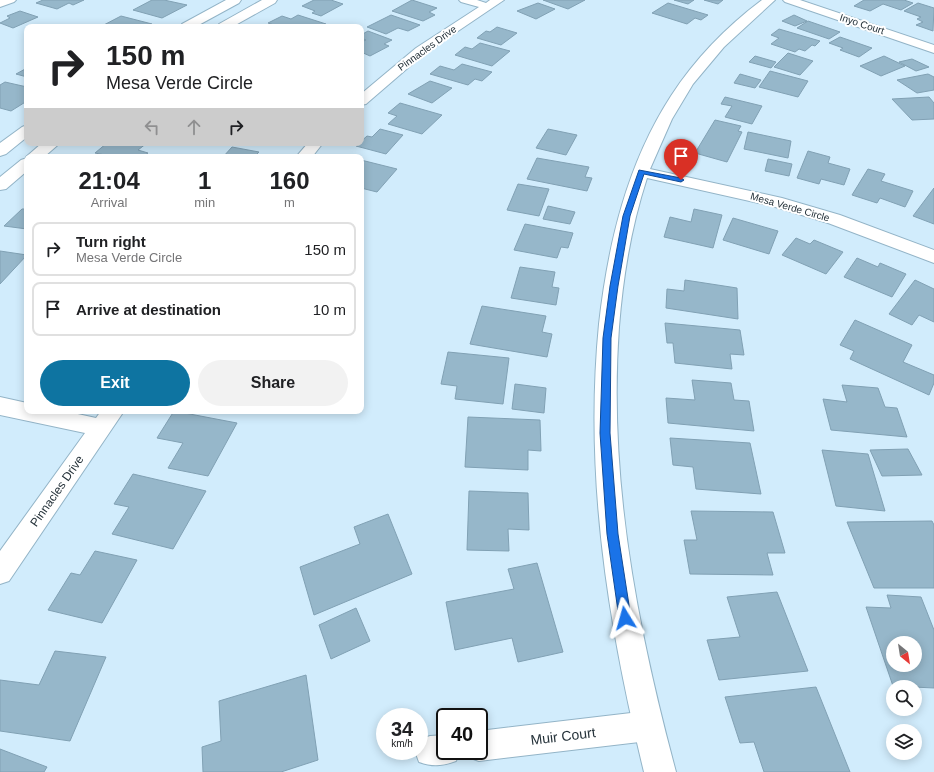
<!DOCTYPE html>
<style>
:root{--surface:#fff;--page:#f2f2f2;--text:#202124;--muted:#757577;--line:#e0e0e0;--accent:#0e74a1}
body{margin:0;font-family:Helvetica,sans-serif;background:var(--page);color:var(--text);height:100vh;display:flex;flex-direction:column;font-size:15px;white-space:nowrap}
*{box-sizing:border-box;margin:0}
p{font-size:13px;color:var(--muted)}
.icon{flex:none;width:22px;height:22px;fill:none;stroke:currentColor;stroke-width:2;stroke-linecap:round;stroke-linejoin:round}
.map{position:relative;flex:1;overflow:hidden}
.side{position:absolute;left:24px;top:154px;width:340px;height:260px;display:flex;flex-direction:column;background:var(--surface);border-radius:8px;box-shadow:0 2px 10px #0003}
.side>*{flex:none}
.guide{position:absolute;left:24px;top:24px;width:340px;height:122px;border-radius:8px;box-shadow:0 2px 10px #0003;background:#fff;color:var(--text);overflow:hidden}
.needle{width:26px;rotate:150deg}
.fabs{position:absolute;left:886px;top:636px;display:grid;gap:8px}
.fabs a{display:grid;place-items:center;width:36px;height:36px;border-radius:50%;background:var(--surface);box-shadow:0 2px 10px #0003;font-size:20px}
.speed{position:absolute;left:376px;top:708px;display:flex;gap:8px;font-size:20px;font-weight:700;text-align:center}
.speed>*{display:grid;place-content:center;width:52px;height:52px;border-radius:50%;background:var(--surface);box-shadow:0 2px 10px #0003;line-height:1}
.speed small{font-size:10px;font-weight:400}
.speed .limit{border:2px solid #111;border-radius:6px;background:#fff;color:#111}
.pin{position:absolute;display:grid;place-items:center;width:34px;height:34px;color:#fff;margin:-41px -17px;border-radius:50% 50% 50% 0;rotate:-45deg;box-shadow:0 0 4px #0007}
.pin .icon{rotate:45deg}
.me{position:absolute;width:44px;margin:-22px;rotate:352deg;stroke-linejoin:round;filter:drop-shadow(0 0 3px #0008)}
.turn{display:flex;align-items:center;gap:14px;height:84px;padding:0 16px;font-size:18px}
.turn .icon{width:52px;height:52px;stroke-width:2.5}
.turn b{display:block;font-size:28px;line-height:34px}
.lanes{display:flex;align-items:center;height:38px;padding:0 16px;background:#0003;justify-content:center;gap:20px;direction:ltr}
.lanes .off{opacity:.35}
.eta{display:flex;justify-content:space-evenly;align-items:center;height:68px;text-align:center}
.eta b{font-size:24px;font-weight:700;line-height:28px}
.button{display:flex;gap:8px;margin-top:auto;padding:8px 16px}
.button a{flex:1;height:46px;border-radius:24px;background:var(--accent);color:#fff;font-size:16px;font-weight:700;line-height:46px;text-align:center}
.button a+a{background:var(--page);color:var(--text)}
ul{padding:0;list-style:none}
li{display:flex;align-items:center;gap:12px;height:54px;margin:0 8px 6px;padding:0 8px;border:2px solid var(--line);border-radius:8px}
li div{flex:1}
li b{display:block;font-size:15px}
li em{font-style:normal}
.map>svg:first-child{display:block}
.building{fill:#96b7ca;stroke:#81a1b4;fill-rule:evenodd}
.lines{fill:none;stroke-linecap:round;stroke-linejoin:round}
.street-casing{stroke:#93b4c7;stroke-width:2}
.secondary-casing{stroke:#93b4c7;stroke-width:2}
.street{fill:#fff;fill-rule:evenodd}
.secondary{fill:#fff;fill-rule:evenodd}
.route{fill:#1a73e8;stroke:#114b97}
.labels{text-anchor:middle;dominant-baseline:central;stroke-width:4;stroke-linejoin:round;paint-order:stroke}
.far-street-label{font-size:10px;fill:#243139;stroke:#fff}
.street-label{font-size:12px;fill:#243139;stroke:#fff}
.near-street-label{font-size:14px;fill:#243139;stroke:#fff}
</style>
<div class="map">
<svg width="934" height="772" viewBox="0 0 934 772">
<rect width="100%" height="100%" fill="#d1ecfc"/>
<!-- building -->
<path class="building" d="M43,0H84L73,5L69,3L57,9L36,3Z
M152,0H164L187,5L162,18L133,10Z
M314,0H331L343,4L321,16L312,13L315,11L302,6Z
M412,0L437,8L429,12L435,15L423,21L392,11Z
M543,0H585L568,9Z
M674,0H694L688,4Z
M704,0H723L718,4Z
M864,0H904L913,3L901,10L883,4L870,11L854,6Z
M538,3L555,9L536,19L517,11Z
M668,3L708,15L701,20L695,18L687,24L652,13Z
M918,3L934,8L933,31L916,25L923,22L917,19L921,17L904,11Z
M20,11L38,17L13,28L0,23L10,18L7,16Z
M298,15L326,24L320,27H280L268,23L282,16L291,19Z
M391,15L420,25L408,31L398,28L386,34L367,27Z
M794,15L807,21L795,26L782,21Z
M121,16L152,24L146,27H100Z
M808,21L840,32L829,39L797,28Z
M497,27L517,33L501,45L477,38L486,31L490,32Z
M779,29L820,41L815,46L812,45L805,51L799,49L795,52L771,44L779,38L771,35Z
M368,31L392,40L384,44L389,46L370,56L361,52V42L366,40L361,38V35Z
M840,37L872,48L859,57L840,50L843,48L829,43Z
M480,43L510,51L492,66L455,55L465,47L472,49Z
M788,53L813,61L800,75L774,67Z
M755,56L776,62L771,68L749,62Z
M884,56L905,66L881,76L860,66Z
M912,59L929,67L916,71L899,62Z
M462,64L492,72L482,81L475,79L468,85L430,74L440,66L454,70Z
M27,68V77L16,74Z
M770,71L808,81L798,97L759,87Z
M740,74L761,80L755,88L734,83Z
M928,74L934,77V90L917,93L897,80Z
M430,81L452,88L432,103L408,94Z
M5,82L27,87V101L11,111L0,108V85Z
M725,97L762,106L752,124L725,117L732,106L721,104Z
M929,97L934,103V119L912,120L892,99Z
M400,103L442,115L422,134L388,124L397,116L388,113Z
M715,120L741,126L738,131L742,132L727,162L695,153Z
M380,129L403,135L386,154L356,146L367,136L372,137Z
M548,129L577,135L566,155L536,148Z
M748,132L791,141L788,158L744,149Z
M107,143H147L138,150L148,153L143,157H109L110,156L95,153Z
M232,147L259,152L254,157H223Z
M808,151L830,157L828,163L850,169L844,185L821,179L819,184L797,178Z
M537,158L589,167L585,177L592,178L587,191L527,179Z
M768,159L792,164L789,176L765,171Z
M361,160L397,169L377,192L361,188Z
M868,169L885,174L881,181L913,191L905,207L880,198L877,203L852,195Z
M518,184L549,189L539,216L507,210Z
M934,188V224L913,216Z
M548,206L575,212L570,224L543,219Z
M22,209H27V229L4,226Z
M694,209L722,215L713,248L664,237L670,217L691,222Z
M733,218L778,231L769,254L723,240Z
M525,224L573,233L568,248L561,247L557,258L514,250Z
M796,238L810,244L814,240L843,252L826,274L782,255Z
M0,251L27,255L0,284Z
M857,258L878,267L880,263L906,274L892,297L844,277Z
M520,267L555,272L552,287L559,288L556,305L511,298Z
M685,280L737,288L738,319L666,308L667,289L684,291Z
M915,280L934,289V322L919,315L912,325L889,314Z
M482,306L546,316L542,332L552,334L547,357L470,344Z
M855,320L912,345L903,362L934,375V383L929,395L850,359L854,351L840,345Z
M665,323L740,330L744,355L730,354L732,369L675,363L673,343H667Z
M448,352L509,358L503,404L455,399L457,386L441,384Z
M692,380L731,383L734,400L749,401L754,431L668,423L666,398L695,400Z
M515,384L546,388L544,413L512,409Z
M842,385L878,388L885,407L897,408L907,437L831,430L823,399L847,402Z
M174,411L237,423L208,476L168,468L183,443L157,438Z
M468,417L540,420L541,451L528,450V470L465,467Z
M670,438L750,443L761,494L696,489L693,467L673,465Z
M908,449L922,475L882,476L870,450Z
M822,450L868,454L885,511L836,506Z
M133,474L206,491L173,549L112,534L129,507L114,504Z
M469,491L528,493L529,530L508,529L509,551L467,550Z
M691,511L773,512L785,553H767L773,575L690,574L684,540H697Z
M388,514L412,574L314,615L300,567L360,544L354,527Z
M932,521L934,525V588H874L847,522Z
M95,551L137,560L102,623L48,610L71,573L80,575Z
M537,563L563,652L518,662L512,638L455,650L446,602L514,589L508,569Z
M777,592L808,671L719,680L707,640L740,637L727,597Z
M887,595L921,597L934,630V688L893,686L866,607L891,608ZM893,643H915V665H893Z
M356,608L370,641L331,659L319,625Z
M55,651L106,657L70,741L0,731V680L39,685Z
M306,675L318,760L281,772H203L202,747L221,741L219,701Z
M816,687L850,772H764L754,742L740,743L725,697Z
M0,749L47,767L44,772H0Z"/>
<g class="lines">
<defs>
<path id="street" d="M0,0H16L14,2L0,7Z
M459,0H477L486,3L490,0H504L424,54L366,104L361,105V94L416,48L479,7L461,2Z
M783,0H800L934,45V53L785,2Z
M308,143H323L312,157H296Z
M0,397L27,403V411H64L96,418L101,411H124L9,581L0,584V551L85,433L0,415Z
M648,711L658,716L663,726L658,736L648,741L479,761L468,757L466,751H479V731Z
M445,735V751H460L456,761C442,766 433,767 419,762L415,751H419V740L430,736Z"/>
<path id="secondary" d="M226,0H241L239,3L195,27H180L182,24Z
M262,0H277L275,3L232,27H217L219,24Z
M762,0H775L724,47L693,84L672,119L650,169L782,198L840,215L934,250V263L828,223L772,206L647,178C631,227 623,276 619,327C608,478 637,627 676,772H644C608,625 584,476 599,324C608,244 627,164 671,96C695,59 726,27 762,0Z
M27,125V137L6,154L0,156V143L22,127Z
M42,143H60L44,157H27V171L6,189L0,190V177L21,160L27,158L26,157Z"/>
</defs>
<!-- street casing -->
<use href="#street" class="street-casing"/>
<!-- secondary casing -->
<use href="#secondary" class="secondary-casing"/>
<!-- street -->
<use href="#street" class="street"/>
<!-- secondary -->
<use href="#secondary" class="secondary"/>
</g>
<!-- route -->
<path class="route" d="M639,170L681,178L684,180L681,182L644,174L630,216L618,286L611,338L610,433L618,534L631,618L629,622L625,624L621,622L619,618L607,534L600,433L603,338L610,286L623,216Z"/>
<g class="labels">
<!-- far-street labels -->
<g class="far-street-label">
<text transform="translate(862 24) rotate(18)">Inyo Court</text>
<text transform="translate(427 48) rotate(-36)">Pinnacles Drive</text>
<text transform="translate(790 207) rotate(16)">Mesa Verde Circle</text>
</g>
<!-- street labels -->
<g class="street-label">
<text transform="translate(57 491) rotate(-55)">Pinnacles Drive</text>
</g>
<!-- near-street labels -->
<g class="near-street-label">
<text transform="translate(563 736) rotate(-7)">Muir Court</text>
</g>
</g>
</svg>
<div class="fabs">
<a><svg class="needle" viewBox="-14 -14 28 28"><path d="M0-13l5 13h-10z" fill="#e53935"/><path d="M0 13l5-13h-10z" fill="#757577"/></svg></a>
<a><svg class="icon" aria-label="search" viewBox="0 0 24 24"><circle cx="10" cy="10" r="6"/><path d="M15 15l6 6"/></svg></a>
<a><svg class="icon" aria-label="layers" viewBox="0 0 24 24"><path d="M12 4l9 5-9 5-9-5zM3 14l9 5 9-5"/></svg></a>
</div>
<div class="speed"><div>34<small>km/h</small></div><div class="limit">40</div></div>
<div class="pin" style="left:681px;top:180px;background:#d93025"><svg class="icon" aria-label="arrive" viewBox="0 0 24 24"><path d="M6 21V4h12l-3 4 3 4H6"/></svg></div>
<svg class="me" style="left:625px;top:618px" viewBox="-20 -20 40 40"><path d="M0-17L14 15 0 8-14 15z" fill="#1a73e8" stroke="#fff" stroke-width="4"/></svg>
<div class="guide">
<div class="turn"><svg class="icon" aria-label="right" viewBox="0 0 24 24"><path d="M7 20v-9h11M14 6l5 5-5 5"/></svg><div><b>150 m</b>Mesa Verde Circle</div></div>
<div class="lanes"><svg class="icon off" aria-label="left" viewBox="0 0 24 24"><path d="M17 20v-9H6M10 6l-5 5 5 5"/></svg><svg class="icon off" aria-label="ahead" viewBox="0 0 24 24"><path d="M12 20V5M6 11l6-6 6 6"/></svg><svg class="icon" aria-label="right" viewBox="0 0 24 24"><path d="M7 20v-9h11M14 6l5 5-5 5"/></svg></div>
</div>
<section class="side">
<div class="eta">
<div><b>21:04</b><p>Arrival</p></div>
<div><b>1</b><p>min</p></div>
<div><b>160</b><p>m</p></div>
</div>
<ul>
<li><svg class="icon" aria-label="right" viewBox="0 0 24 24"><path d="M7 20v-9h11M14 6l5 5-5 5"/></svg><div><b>Turn right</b><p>Mesa Verde Circle</p></div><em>150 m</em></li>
<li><svg class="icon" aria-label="arrive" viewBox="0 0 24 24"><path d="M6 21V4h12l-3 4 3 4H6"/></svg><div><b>Arrive at destination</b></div><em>10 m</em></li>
</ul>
<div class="button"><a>Exit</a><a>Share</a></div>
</section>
</div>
